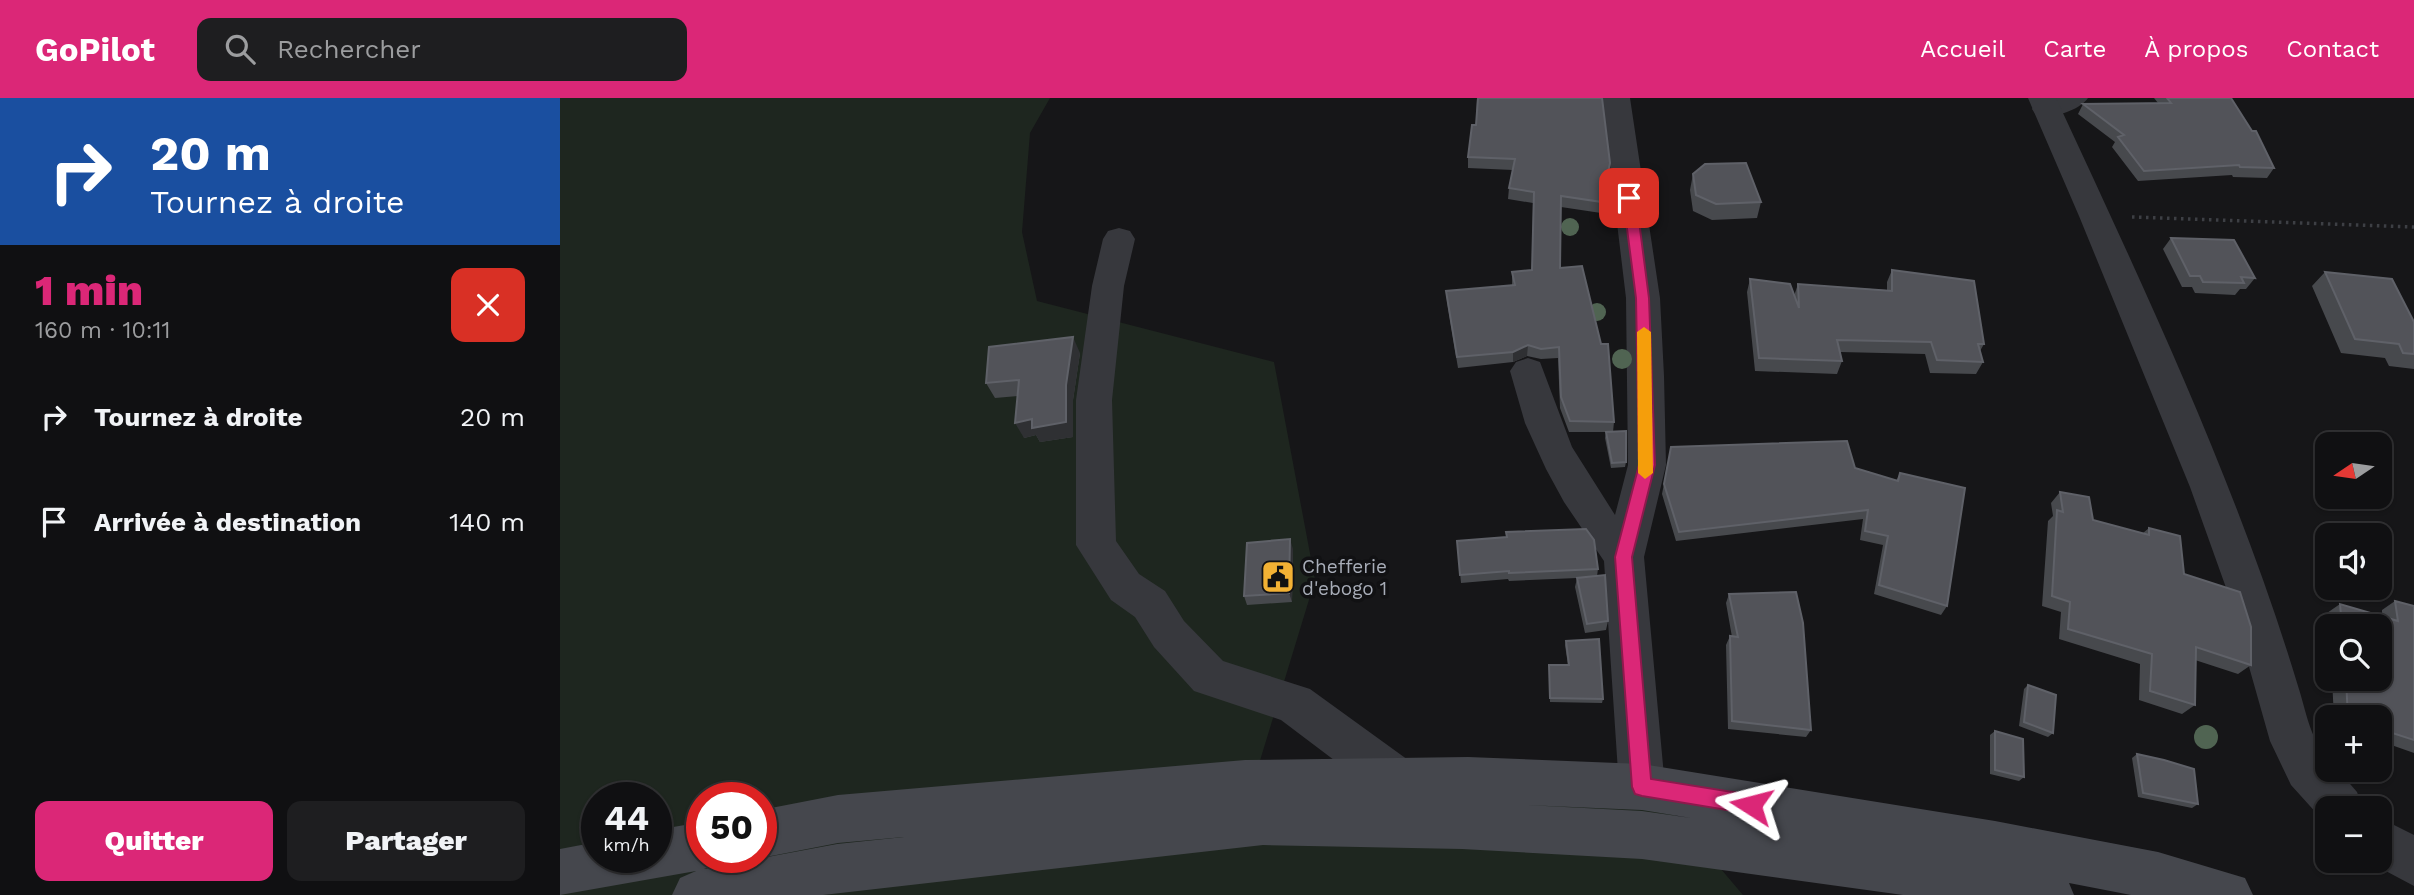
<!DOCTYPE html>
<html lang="fr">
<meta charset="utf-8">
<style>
:root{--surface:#101012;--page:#1e1e20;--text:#f1f3f6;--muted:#9c9d9f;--line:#303032;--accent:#db2777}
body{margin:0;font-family:"Work Sans",sans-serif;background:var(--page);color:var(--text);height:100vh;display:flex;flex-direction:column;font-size:26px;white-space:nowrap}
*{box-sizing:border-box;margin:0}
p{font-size:23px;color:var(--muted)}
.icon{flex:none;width:38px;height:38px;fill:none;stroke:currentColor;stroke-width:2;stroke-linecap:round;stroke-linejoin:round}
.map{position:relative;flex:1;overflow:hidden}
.details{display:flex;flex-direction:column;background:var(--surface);width:560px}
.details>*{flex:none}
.top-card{background:#1a4fa0;color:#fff;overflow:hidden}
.needle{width:46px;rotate:257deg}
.controls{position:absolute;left:1755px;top:334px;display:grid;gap:14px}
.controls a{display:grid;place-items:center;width:77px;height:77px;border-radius:14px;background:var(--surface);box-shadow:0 2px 5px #0004,0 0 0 2px var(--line);font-size:35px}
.speed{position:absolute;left:21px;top:684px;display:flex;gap:14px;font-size:35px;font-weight:700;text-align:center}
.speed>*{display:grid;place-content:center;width:91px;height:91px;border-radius:50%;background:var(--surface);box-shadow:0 2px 5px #0004,0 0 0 2px var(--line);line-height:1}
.speed small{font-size:18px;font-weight:400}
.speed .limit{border:10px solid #d22;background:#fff;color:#111}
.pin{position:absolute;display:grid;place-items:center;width:60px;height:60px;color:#fff;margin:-30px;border-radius:14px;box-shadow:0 4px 10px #0006}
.me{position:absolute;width:77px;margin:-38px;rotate:279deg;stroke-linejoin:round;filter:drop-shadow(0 0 5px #0008)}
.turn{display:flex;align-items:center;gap:24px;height:147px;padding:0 35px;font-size:32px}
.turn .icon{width:91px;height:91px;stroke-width:2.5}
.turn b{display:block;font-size:49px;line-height:60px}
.round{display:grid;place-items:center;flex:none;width:74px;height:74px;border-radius:14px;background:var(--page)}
.summary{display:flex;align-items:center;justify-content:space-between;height:119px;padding:0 35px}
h1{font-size:42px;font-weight:800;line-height:52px;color:var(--accent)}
.primary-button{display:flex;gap:14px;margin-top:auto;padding:14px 35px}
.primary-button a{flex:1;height:80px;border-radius:14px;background:var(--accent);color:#fff;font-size:28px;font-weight:800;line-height:80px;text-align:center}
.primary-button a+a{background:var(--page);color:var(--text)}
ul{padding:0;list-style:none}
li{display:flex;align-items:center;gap:21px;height:105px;padding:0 35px}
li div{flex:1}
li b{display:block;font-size:26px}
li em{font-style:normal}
header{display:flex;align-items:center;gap:42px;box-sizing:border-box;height:98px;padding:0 35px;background:var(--accent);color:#fff}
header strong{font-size:33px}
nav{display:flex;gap:38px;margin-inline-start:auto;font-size:24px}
.search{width:490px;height:63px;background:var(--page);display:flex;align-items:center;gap:18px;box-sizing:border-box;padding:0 24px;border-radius:14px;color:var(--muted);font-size:26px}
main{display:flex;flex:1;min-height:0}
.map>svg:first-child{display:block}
.green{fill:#1e261f;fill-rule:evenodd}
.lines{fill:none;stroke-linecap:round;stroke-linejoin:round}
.path{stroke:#3d3f44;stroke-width:3.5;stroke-dasharray:2.5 4.5;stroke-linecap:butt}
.minor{fill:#37383d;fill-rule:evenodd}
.tertiary{fill:#37383d;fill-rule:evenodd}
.secondary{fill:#45474d;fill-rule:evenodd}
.tree{fill:#506452}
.wall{fill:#47494d}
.shaded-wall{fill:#2f3033}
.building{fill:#525359;stroke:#5f6168;stroke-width:2}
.route{fill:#db2777;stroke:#8e194d;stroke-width:2}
.slow{fill:#f59e0b}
.labels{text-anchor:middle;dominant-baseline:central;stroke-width:7;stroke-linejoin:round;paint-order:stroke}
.poi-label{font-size:19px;fill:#a8adb8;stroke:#111113;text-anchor:start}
</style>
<header>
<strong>GoPilot</strong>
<div class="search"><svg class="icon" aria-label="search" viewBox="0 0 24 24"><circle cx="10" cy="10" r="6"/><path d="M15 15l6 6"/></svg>Rechercher</div>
<nav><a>Accueil</a><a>Carte</a><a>À propos</a><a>Contact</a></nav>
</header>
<main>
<section class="details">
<div class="top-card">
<div class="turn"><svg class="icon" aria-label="right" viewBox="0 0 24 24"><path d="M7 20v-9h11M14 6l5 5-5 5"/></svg><div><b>20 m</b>Tournez à droite</div></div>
</div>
<div class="summary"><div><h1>1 min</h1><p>160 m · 10:11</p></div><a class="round" style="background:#d93025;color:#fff"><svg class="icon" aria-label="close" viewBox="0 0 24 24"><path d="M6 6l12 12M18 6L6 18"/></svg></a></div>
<ul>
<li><svg class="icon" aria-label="right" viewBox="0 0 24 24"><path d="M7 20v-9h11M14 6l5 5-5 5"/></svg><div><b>Tournez à droite</b></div><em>20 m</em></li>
<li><svg class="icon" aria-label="arrive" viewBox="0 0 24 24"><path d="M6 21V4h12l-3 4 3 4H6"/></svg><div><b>Arrivée à destination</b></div><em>140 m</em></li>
</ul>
<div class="primary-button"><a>Quitter</a><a>Partager</a></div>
</section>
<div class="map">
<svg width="1854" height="797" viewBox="0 0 1854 797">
<rect width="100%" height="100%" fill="#161618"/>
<!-- green -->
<path class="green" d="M0,0H490L470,35L462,134L477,203L714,264L755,482L695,679L1082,690L1116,718L1183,797H0ZM37,700H96V760H37ZM142,700H201V760H142Z"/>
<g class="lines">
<!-- path -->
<path class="path" d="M1572,119L1854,129"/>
<!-- minor -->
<path class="minor" d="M1042,0H1070L1100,200L1104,278L1106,367L1084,459L1105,689L1098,705L1082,712L1066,705L1059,689L1044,463L1004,404L986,371L965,325L950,273L956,264L968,260L980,264L1012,349L1055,417L1068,367L1066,200Z
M1489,0H1528C1519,13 1491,21 1476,17L1472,11L1476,5Z
M559,130L570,133L575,141L564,188L552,302L556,443L579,476L605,493L624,523L663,563L750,591L855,667L862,683L855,699L839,706L823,699L721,622L634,593L594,549L575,519L551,502L516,447V302L532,188L543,141L548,133Z"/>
<!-- tertiary -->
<path class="tertiary" d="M1468,0H1496C1585,192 1677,386 1738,588C1743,603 1746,619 1752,634C1757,648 1768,657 1768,672H1778L1797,694L1803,710H1768V728L1731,687L1710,643L1669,498L1630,389L1519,118Z
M1820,720L1854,737V788L1807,763H1820Z"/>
<!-- secondary -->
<path class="secondary" d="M908,659L1082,666L1435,723L1598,754L1685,780L1693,797H1571L1509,785L1514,797H1343L1082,761L902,751L703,747L263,797H112L120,780L136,773L0,797V751L37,744V760H96V732L142,724V760H161L159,765L144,771L277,746L344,739L278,745L201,760H200L201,712L278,697L685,662ZM966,707L1082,712L1131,720L1082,713Z"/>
</g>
<!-- trees -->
<g class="tree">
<circle cx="1010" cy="129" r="9"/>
<circle cx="1037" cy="214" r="9"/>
<circle cx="1062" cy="261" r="10"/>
<circle cx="1646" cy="639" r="12"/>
</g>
<!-- wall -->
<path class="wall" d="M917,0H1042L1049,77L1041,115L1001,109L1000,170L1054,324L1053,334L1066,364L1065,369L1051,370L1045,340L1046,334H1050H1009L1000,310L998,260L981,261L967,258L953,264L898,270L887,204L886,193L952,187V174L972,172L973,105L948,101L949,90L953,72L908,70V59L916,27Z
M1594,0H1671L1714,70L1707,80L1673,79L1672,77L1578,83L1552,49L1555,44L1518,16L1523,6L1598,5Z
M1133,76L1201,104L1197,120L1152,122L1133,113L1130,92Z
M1611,140L1695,180L1686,191H1680L1675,197L1635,195L1632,189H1622L1603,151Z
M1332,172L1424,246L1420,253L1423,264L1416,276L1370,275L1365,256L1280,254L1282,263L1277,276L1195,273L1187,194L1190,181L1234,198L1238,186L1327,192V184Z
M1765,174L1854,224V271L1829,268L1825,260L1781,255L1752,188Z
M520,255L513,302V339L480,344L476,337L464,340L458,298L435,300L426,285Z
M1111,349L1295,370L1336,383L1340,375L1387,508L1381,517L1314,496L1323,447L1300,442L1303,421L1116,443L1102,396Z
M1500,394L1533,422L1583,435L1589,430L1691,567L1678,576L1635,562V607L1622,616L1579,602L1580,566L1499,541L1501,514L1482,508L1488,423L1493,418L1491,405Z
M897,443L1038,471L1037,478L1048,523L1046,532L1025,535L1015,489L1017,480L949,483L948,481L901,485Z
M733,451L732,504L687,507L684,498Z
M1169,496L1251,632L1246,639L1168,631L1166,547L1170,538L1172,539L1166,505Z
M1835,503L1854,508V655L1820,643V620H1774L1772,581H1820V528H1768L1767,515L1780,506L1822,518V512Z
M1006,543L1043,601L1042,605L990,604L989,567H1008L1005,547Z
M1468,587L1493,635L1488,639L1459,628L1464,591Z
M1435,633L1464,679L1459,683L1430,676V637Z
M1577,656L1638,706L1632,710L1578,699L1572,660Z"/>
<!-- shaded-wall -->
<path class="shaded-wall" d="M1050,65L1049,77L1041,115L1042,104Z
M513,239L520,255L513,302V339L480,344L476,337L464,340L455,325L506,287Z
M968,247L967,258L953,264V254Z
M730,441L733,451L732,504L729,495Z"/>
<!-- building -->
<path class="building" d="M918,0H1042L1050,65L1042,104L1001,98L1000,170L1022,168L1041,246H1048L1054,324L1010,323L1001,299L999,249L981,251L968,247L953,254L897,259L886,193L955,187L952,174L972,172L974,94L949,90L955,61L908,59L912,27H916Z
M1607,0H1671L1692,33H1696L1714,70L1680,69L1679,67L1584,73L1558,39L1564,37L1523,6L1611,5Z
M1186,65L1201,104L1156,106L1136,97L1133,76L1145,66Z
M1611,140L1674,142L1695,180L1681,179L1684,185L1643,184L1640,178H1630Z
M1332,172L1414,183L1424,246H1418L1423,264L1377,262L1371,244L1277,242L1282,263L1199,260L1190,181L1230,186L1239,210L1238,186L1332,193Z
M1765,174L1832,181L1854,224V256L1843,255L1839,246L1795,241Z
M513,239L506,287V324L472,330V321L455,325L459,282L426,285L429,249Z
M1066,333V364L1052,365L1046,334Z
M1287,343L1295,370L1338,383L1340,375L1405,390L1387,508L1319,487L1328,438L1305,433L1308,412L1119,434L1104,386L1111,349Z
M1500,394L1529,399L1533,422L1589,437V430L1620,438L1624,476L1680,494L1691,529V567L1636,549L1635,607L1590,593L1592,556L1508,531L1510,504L1492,498L1497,412L1503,414Z
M1026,431L1034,442L1038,471L949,475V473L900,477L897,443L947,439L946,434Z
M730,441L729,495L684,498L687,445Z
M1045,477L1048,523L1027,526L1017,480Z
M1236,494L1243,525L1251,632L1172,623L1170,538L1178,539L1169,496Z
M1835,503L1854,508V642L1820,631V620H1788L1786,581H1820V528H1782L1780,506L1838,523Z
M1039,541L1043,601L990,600L989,567H1009L1006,543Z
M1468,587L1496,597L1493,635L1464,624Z
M1435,633L1463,641L1464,679L1435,672Z
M1577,656L1604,662L1634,671L1638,706L1583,695Z"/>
<!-- route -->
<path class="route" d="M1069,96L1076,100L1089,200L1095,367L1072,459L1091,681L1191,697L1197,700L1200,707L1197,714L1191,716L1082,698L1075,696L1072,689L1055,459L1079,367L1076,200L1063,100Z"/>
<!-- slow -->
<path class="slow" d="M1084,229L1091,234L1093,375L1085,381L1078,375L1077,234Z"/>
<!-- icons -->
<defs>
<symbol id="civic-square" viewBox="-11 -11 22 22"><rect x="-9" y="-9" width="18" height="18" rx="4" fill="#f2b134" stroke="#111113"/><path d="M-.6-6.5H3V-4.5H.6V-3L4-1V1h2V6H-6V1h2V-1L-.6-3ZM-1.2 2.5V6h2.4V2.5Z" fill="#111"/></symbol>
</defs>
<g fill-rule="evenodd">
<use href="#civic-square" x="699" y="460" width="38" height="38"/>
</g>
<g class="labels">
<!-- poi labels -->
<g class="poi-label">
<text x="742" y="468">Chefferie<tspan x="742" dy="22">d'ebogo 1</tspan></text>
</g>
</g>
</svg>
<div class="controls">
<a><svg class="needle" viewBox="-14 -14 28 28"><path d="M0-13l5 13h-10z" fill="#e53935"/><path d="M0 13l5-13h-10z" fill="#9c9d9f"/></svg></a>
<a><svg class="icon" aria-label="sound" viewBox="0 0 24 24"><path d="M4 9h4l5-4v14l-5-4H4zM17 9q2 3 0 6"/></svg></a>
<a><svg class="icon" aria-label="search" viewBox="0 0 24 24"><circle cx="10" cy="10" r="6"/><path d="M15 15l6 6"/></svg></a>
<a>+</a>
<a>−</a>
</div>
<div class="speed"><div>44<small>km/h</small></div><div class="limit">50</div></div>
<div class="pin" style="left:1069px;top:100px;background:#d93025"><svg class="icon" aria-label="arrive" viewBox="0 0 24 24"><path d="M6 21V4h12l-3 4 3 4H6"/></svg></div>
<svg class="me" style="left:1191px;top:707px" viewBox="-20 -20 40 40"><path d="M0-17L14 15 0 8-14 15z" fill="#db2777" stroke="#fff" stroke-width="4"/></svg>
</div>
</main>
